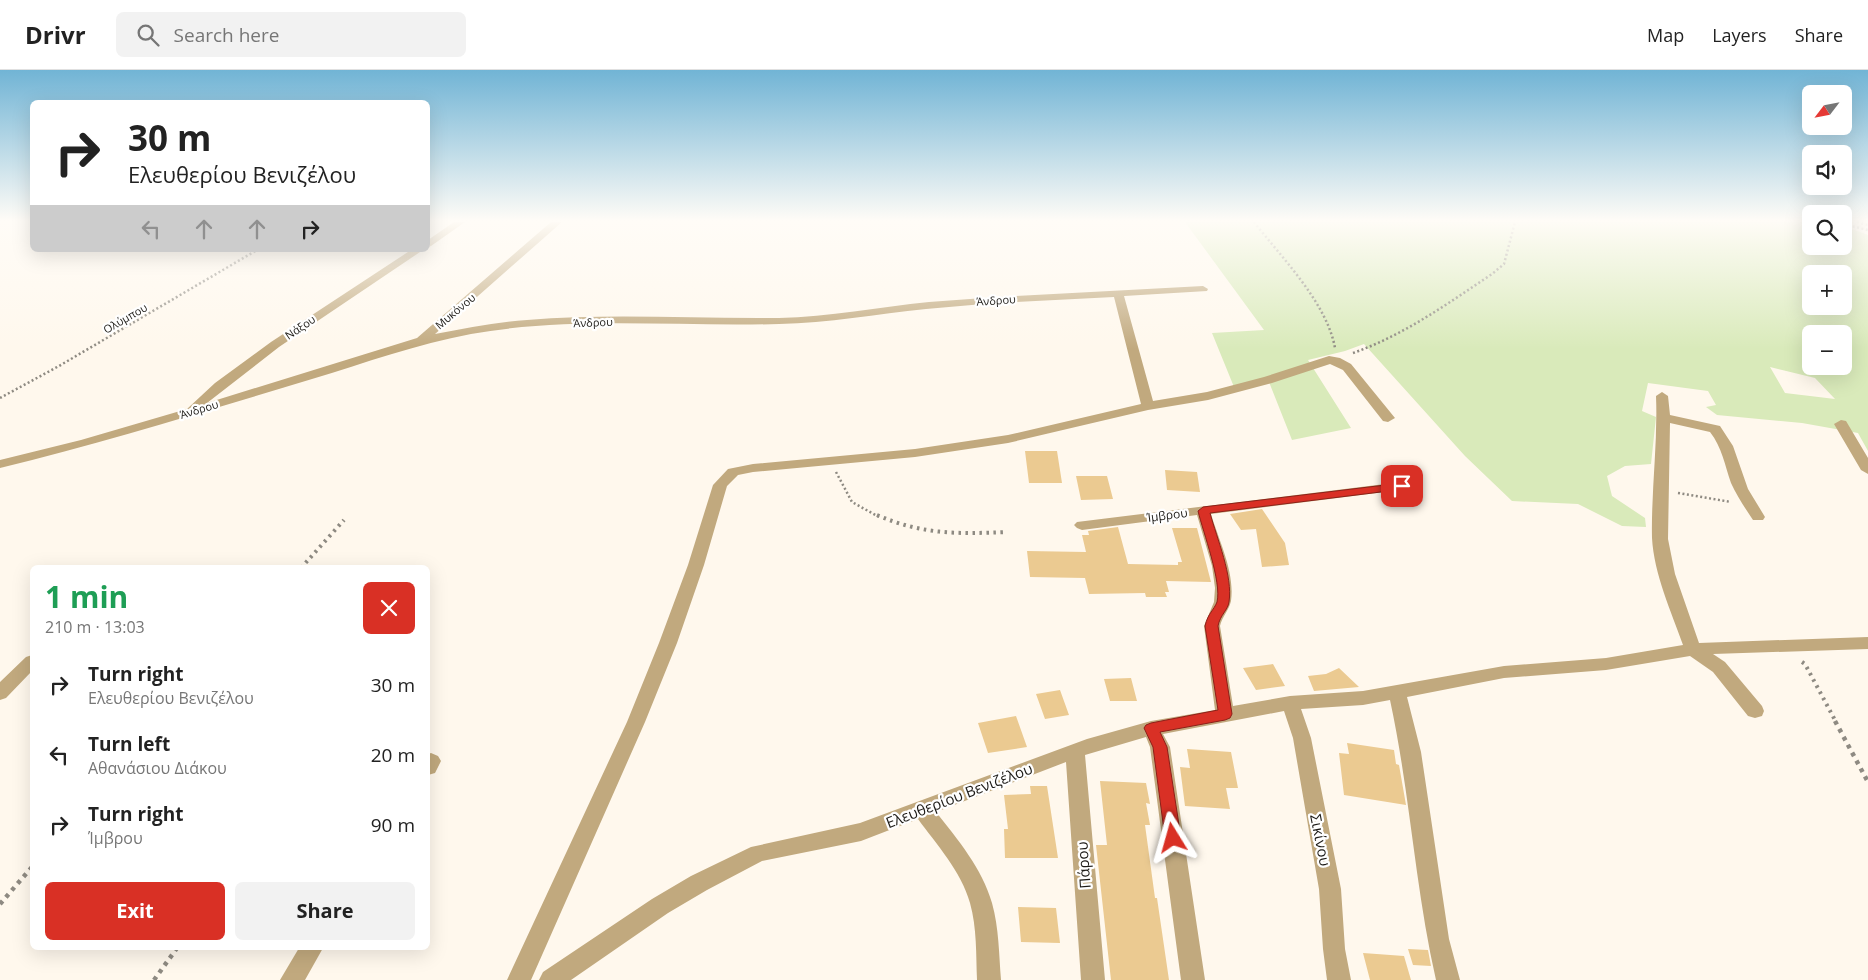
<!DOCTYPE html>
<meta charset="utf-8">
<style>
:root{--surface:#fff;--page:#f2f2f2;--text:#222;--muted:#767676;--line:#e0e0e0;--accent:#d93025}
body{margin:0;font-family:"Open Sans",sans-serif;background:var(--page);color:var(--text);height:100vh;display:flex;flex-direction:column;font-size:19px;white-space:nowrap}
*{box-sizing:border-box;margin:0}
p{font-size:16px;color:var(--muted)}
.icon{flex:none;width:28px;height:28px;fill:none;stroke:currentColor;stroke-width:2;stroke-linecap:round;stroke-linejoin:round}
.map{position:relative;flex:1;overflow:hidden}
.sheet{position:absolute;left:30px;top:495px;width:400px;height:385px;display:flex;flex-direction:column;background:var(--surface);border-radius:8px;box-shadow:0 5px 20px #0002}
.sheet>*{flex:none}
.banner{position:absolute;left:30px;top:30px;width:400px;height:152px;border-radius:8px;box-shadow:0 5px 20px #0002;background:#fff;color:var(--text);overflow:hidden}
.needle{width:32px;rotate:238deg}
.buttons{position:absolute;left:1802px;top:15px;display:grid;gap:10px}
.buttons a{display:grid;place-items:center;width:50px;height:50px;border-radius:8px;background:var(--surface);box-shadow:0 5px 20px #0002;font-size:25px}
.pin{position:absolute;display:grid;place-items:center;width:42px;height:42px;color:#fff;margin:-21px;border-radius:10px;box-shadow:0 2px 8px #0006}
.me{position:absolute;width:55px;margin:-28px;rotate:352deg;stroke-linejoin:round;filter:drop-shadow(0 0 4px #0008)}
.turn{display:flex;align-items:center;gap:18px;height:105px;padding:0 15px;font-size:22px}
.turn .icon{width:65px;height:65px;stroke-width:2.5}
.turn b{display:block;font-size:35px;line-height:42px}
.lanes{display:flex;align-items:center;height:48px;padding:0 15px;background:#0003;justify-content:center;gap:25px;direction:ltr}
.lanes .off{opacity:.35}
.round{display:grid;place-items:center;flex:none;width:52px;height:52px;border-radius:8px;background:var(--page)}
.headline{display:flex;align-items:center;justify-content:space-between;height:85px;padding:0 15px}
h1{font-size:30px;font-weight:700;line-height:38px;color:#1e9e55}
.button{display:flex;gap:10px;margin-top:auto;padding:10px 15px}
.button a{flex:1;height:58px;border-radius:8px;background:var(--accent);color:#fff;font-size:20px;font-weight:700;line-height:58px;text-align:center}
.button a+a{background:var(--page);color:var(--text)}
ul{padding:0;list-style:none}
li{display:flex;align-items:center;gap:15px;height:70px;padding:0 15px}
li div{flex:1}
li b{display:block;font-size:19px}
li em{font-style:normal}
header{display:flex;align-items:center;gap:30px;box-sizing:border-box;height:70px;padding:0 25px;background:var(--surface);border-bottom:1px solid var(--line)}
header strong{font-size:24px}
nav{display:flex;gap:28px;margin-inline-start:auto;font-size:18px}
.search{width:350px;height:45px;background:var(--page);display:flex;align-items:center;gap:12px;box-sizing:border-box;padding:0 18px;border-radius:8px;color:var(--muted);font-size:19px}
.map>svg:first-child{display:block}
.green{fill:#d9eaba;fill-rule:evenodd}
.building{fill:#ebca91}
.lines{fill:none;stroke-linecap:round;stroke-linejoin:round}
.path-far2{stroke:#8e8a82;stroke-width:2.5;stroke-dasharray:2 2.5;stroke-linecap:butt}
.path-far1{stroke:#8e8a82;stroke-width:4;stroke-dasharray:2.5 4.5;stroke-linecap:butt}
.path{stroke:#8e8a82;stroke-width:4.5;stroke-dasharray:4 5;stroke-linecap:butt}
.minor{fill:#c1a97e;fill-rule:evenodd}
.route{fill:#d93025;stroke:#8d1f18}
.labels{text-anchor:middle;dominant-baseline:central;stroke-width:4.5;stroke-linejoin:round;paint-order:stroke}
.far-street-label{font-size:11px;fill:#1c1a16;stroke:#fff}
.street-label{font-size:12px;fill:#1c1a16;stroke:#fff}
.near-street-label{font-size:15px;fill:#1c1a16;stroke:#fff}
</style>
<header>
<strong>Drivr</strong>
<div class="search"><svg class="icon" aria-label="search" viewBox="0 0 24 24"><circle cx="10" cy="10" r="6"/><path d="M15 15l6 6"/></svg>Search here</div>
<nav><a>Map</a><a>Layers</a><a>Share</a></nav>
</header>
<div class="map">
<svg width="1868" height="910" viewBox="0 0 1868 910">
<rect width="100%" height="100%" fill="#fff8ed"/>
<!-- green -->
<path class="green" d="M1185,152H1811V176H1844V156L1868,165V381L1858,363L1802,353L1717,345L1706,337L1716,335L1708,321L1648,313L1642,341L1656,347L1651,394L1625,396L1607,406L1612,426L1645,448L1646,457L1622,456L1578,434L1512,431L1465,386L1364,274L1345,281L1308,290L1351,358L1292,370L1267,307L1234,317L1212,263L1264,260ZM1811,204H1844V236H1811ZM1811,264H1844V296H1811ZM1770,297L1815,308L1835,329L1785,323Z"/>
<!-- building -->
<path class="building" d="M1025,381H1057L1062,413H1029Z
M1165,400L1197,402L1200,422L1167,420Z
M1076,406H1107L1113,429L1081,430Z
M1262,439L1285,473L1289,495L1262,497L1256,459L1241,460L1230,444Z
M1118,457L1128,494L1178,495V492H1182L1172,458H1197L1211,512L1166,511L1169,522H1165L1167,527H1146L1145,523L1089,524L1085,508L1030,507L1027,481L1086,482L1082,465H1089L1088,461Z
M1273,594L1285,616L1256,620L1243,598Z
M1339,598L1359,617L1314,621L1308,606L1326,604Z
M1131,608L1137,631H1110L1104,609Z
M1060,620L1069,645L1045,649L1036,624Z
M1016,646L1027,677L988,683L978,653Z
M1347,673L1394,680L1396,694L1399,695L1406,735L1344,725L1339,683L1349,684Z
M1187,679L1231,682L1238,718H1226L1230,739L1185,736L1180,697L1190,698Z
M1100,711L1146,713L1150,734L1146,733L1150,755H1145L1155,828H1157L1169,910H1111L1096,775H1107Z
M1030,716H1047L1058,788H1005L1004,759H1008L1004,725L1031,724Z
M1018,837L1056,838L1060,873L1021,872Z
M1408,879L1428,880L1431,896L1413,895Z
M1363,883L1404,886L1411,910H1370Z"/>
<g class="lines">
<!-- path-far2 -->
<path class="path-far2" d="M1254,152C1282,188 1327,233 1335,278
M1857,152L1868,155
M1844,154L1868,160
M1353,283C1404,265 1447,234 1492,204L1504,194L1515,152
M0,328L59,296L257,180
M836,402L852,432L879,447
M1678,423L1731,432"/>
<!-- path-far1 -->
<path class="path-far1" d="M877,445C923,465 958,464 1007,462
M301,498L344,450
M1802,592L1805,594L1836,652"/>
<!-- path -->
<path class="path" d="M1835,651L1868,712
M0,834L32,797
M154,910L177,878"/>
<!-- minor -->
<path class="minor" d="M454,152H465L431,176L428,177V170Z
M551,152H562L435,264C466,258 496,252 527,250C611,243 695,249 779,248C829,247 879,237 929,232C1020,225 1112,221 1203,216L1208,219L1207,221L1124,226L1153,331L1207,322L1264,307L1329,286L1340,288L1351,294L1395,348L1388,352L1383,351L1343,300L1330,294L1272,313L1208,330L1148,340L1008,373L915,387L753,402L738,405L727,416L704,495L677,573L645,652L531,910H507L627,652L659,573L688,495L713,415L728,399L753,394L915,379L1008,365L1141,334L1114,227C1051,230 988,233 926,239C877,244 828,253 779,254C678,257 571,246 471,264C417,274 365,293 312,309C209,340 105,372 0,398V390L81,370L187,339L215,313L271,272L411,180H423L279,277L207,333L417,268Z
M1662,322L1668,326L1670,345L1720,356L1733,376L1748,419L1765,447L1763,450H1753C1745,438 1737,426 1731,413C1725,396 1722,377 1710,362L1670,353L1668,469L1675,504L1699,573L1868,567V579L1713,584L1725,592L1762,636L1764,641L1762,646L1755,648L1748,646L1713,602L1690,586L1606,600L1504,608L1407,627L1421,682L1449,869L1460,910H1436C1415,818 1410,722 1390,630L1363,635L1301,639L1311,668L1341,819L1345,879L1351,910H1327L1323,879L1319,819L1293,668L1284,641L1163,664L1170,677L1205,910H1181L1150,677L1146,667L1085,685L1105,910H1081L1066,692L936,742C958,770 982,798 992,833C999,858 999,885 1001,910H977C976,885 977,858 970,833C961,801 937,775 918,749L861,771L762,791L707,820L668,843L571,910H539L543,902L652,829L691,806L751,777L860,753L1087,669L1151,651L1215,640L1204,556L1214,532L1215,518L1212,496L1197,445L1082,460L1077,458L1074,455L1077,452L1401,412L1406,413L1408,416L1406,419L1401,420L1211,444C1219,471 1235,502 1231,531C1229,540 1222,547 1220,556L1233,636L1290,626L1363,621L1504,596L1606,588L1683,575C1671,541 1654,504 1652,468C1651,421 1658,373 1656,326Z
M1841,350L1846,351L1868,388V404L1861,400L1834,354Z
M32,585V601L6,628L0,630V612L26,587Z
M431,683L438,686L441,691L435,703L428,705V684Z
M299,878H323L305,910H280Z"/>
</g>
<!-- sky -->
<linearGradient id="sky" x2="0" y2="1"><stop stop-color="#71b4d5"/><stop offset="0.54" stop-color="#fffcf7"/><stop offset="1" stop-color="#fffcf7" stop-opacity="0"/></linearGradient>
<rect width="1868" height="279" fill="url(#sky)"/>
<!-- route -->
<path class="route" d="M1402,413L1407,416L1405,419L1210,443C1217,469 1233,506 1229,532C1228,540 1220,545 1218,556L1232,644L1230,648L1225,650L1160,662L1167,677L1181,768L1179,773L1173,775L1168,773L1165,768L1153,677L1144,658L1146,655L1151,653L1218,640L1205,556C1208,543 1214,540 1217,532C1222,512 1203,462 1198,441L1203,437Z"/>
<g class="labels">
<!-- far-street labels -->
<g class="far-street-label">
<text transform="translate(996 230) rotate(-4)">Άνδρου</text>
<text transform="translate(455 241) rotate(-40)">Μυκόνου</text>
<text transform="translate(125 248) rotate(-30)">Ολύμπου</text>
<text transform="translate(593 252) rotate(-2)">Άνδρου</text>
<text transform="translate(300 257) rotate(-34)">Νάξου</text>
<text transform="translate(199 339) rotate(-17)">Άνδρου</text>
</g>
<!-- street labels -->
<g class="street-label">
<text transform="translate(1167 445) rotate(-7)">Ίμβρου</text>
</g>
<!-- near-street labels -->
<g class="near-street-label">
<text transform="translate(959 725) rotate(-21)">Ελευθερίου Βενιζέλου</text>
<text transform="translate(1321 770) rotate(79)">Σικίνου</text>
<text transform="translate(1083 795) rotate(-94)">Πάρου</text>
</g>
</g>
</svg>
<div class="buttons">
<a><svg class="needle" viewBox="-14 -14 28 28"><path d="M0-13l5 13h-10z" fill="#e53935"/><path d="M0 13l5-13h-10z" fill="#767676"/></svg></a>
<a><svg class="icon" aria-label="sound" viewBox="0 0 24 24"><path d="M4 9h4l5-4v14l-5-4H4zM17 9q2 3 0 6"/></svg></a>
<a><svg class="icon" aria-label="search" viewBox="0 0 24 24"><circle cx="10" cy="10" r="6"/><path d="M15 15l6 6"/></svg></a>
<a>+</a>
<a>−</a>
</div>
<div class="pin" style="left:1402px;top:416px;background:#d93025"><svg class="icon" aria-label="arrive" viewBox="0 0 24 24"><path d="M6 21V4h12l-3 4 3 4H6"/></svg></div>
<svg class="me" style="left:1173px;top:768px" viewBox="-20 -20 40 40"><path d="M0-17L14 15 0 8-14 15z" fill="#d93025" stroke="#fff" stroke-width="4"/></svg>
<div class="banner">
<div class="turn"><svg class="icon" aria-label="right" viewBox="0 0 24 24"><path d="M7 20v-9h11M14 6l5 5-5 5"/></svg><div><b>30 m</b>Ελευθερίου Βενιζέλου</div></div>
<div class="lanes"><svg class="icon off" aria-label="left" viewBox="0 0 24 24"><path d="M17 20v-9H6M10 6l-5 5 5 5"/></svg><svg class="icon off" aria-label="ahead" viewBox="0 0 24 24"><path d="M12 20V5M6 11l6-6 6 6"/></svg><svg class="icon off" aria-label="ahead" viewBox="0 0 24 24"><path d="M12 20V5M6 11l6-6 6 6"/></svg><svg class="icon" aria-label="right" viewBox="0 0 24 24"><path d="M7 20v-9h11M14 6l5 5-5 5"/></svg></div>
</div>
<section class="sheet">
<div class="headline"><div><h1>1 min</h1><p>210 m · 13:03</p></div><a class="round" style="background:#d93025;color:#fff"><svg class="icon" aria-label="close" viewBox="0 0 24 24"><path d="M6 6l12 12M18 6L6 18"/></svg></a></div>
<ul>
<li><svg class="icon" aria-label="right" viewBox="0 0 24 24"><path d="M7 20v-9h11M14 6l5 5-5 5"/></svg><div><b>Turn right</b><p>Ελευθερίου Βενιζέλου</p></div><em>30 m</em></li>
<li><svg class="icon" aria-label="left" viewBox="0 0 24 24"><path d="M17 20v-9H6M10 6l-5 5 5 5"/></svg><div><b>Turn left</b><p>Αθανάσιου Διάκου</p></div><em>20 m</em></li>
<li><svg class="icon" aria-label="right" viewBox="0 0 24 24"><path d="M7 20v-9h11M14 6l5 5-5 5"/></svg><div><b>Turn right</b><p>Ίμβρου</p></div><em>90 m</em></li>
</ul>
<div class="button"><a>Exit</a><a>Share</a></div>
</section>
</div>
